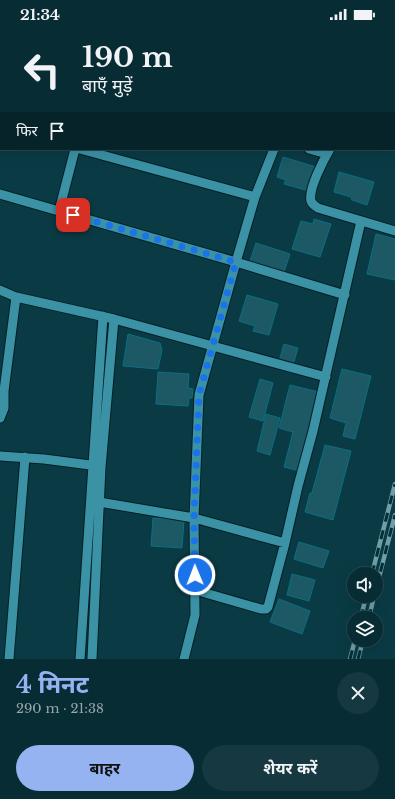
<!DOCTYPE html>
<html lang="hi">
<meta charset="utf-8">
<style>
:root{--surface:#082c34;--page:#163840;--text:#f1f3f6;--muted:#98a7ac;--line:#29484f;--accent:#95b2f1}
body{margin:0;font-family:"Libre Baskerville","Noto Sans Devanagari",serif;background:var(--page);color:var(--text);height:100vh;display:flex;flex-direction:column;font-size:15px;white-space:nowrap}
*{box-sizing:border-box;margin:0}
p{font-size:13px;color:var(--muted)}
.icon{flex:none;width:22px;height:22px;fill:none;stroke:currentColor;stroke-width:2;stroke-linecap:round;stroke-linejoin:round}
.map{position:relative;height:631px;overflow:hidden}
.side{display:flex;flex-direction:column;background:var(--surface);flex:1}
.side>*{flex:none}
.guide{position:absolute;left:0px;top:0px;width:395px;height:122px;box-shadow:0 4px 16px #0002,0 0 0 1px var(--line);background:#082c34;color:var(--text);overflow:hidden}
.buttons{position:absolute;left:347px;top:539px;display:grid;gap:8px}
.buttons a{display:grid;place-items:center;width:36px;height:36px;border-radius:50%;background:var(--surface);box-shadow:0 4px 16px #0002,0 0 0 1px var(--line);font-size:20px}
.pin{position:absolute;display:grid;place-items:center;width:34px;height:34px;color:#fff;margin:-17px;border-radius:8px;box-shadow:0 2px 6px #0006}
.me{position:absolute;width:44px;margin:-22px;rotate:359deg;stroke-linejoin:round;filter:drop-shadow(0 0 3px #0008)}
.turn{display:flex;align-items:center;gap:14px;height:84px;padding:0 16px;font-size:18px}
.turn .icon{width:52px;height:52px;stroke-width:2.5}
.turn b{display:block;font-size:28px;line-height:34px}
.then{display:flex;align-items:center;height:38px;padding:0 16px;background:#0003;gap:8px;font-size:15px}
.round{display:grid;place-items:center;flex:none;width:42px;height:42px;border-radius:21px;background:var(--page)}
.head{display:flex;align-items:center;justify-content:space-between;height:68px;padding:0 16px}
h1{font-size:24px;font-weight:700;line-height:30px;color:var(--accent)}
.action{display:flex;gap:8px;margin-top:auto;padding:8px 16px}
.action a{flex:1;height:46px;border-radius:24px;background:var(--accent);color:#111;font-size:16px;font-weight:700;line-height:46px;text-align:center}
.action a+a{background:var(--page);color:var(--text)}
.status{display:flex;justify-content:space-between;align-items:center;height:28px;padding:0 20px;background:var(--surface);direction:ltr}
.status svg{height:11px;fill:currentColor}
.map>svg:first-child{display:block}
.building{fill:#1d5865;stroke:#087082}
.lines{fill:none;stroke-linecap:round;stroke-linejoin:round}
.minor-casing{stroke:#042026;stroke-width:11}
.minor{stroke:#3b92a5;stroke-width:9}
.rail-casing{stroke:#719da7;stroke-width:4.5}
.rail{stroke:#00303a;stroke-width:3;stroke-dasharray:9;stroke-linecap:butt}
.route{stroke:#1a73e8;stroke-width:7;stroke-dasharray:0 12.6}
</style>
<div class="status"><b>21:34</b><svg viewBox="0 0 49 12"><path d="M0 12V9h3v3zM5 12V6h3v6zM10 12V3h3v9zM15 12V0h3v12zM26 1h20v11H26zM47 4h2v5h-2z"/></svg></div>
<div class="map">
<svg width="395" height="631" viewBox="0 0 395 631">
<rect width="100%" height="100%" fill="#0a3b45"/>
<!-- building -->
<path class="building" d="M283,129L316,139L309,163L284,156L286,152L277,149Z
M339,144L374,154L367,177L352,172L351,169L334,164Z
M314,191L331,196L320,229L292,221L301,193L313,196Z
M376,206L395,211V252L367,246Z
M256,215L290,226L284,244L250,233Z
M247,267L278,276L269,307L253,303L255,298L239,293Z
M128,306L160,315L162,322L158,341L123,338Z
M284,316L298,320L293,337L279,333Z
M342,341L371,348L355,411L343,408L346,395L330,390Z
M158,344L189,346L188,360L193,361L192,370H189L188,378L156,376Z
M260,351L273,355L263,393L249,389Z
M290,357L319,364L300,443L284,439L293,404L279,400Z
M266,386L280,390L270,427L257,423Z
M325,417L351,423L333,492L305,484L310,465H312Z
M153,490L184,492L182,520L151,518Z
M299,514L329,523L323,540L294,531Z
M292,546L315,552L309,573L287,567Z
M279,571L310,583L302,606L270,594Z"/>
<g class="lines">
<defs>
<path id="minor" d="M143,0L146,1
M255,0L258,1
M116,1V0
M394,51L395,52
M0,98L1,99
M80,121L255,169
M274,121L255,169L236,234L345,267
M309,121L327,126
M330,121C324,131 308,161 311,173C312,176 315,178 318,180L395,203
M0,166L236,234L199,367L194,490L195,587L184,631
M59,183L75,121
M0,262L16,269L114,291L326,349
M0,390L4,380V363L16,269
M0,428L44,431L98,438
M93,473L194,490L285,515
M195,562L261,581H266L268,579L285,515L298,458L313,403L361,193
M9,631L25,429
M80,631L103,288
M92,631L101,439L114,291"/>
</defs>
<!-- minor casing -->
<use href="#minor" class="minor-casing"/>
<!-- minor -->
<use href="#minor" class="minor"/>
<defs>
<path id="rail" d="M372,546L395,456
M376,561L395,487
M361,590L366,568
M369,590L374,568
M350,631L355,612
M358,631L363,612"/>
</defs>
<!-- rail casing -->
<use href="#rail" class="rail-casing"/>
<!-- rail -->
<use href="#rail" class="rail"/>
</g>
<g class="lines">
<!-- route -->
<path class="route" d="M73,187L236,234L199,367L194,490L195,547"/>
</g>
</svg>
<div class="buttons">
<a><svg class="icon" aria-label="sound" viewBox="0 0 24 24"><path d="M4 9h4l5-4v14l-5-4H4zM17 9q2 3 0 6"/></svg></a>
<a><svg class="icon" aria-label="layers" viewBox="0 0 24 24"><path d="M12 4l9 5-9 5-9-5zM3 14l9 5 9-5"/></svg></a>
</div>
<div class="pin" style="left:73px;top:187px;background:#d93025"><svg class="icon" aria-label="arrive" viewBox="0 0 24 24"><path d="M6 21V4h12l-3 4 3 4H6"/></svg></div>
<svg class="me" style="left:195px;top:547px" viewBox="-20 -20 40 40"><circle r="17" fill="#1a73e8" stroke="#fff" stroke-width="3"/><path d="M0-11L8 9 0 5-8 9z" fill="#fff"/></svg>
<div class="guide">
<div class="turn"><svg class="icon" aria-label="left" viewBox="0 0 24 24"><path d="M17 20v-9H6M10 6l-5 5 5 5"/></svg><div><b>190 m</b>बाएँ मुड़ें</div></div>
<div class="then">फिर<svg class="icon" aria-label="arrive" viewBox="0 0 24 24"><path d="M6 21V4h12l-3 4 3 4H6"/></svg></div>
</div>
</div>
<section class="side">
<div class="head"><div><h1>4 मिनट</h1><p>290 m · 21:38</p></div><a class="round"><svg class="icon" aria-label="close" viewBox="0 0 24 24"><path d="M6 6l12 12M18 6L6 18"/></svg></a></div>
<div class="action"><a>बाहर</a><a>शेयर करें</a></div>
</section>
